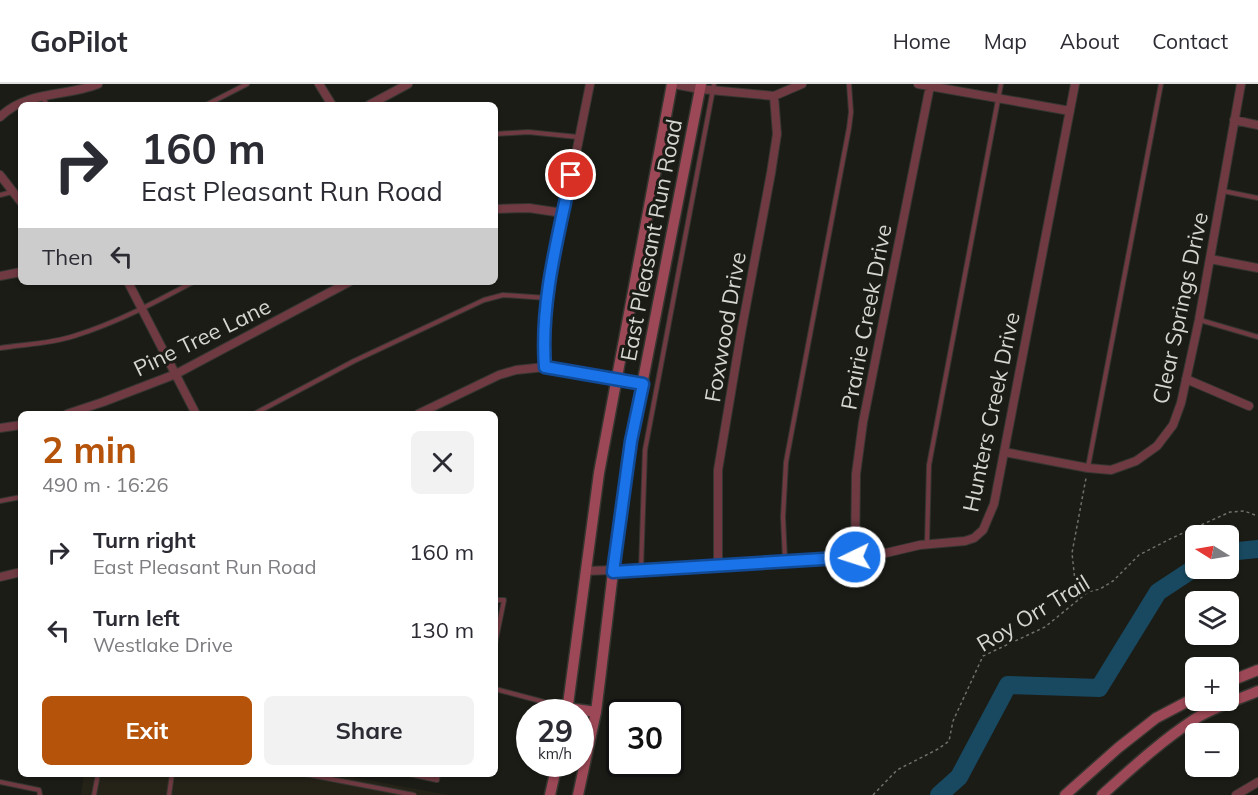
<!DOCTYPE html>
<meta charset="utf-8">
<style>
:root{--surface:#fff;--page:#f2f2f3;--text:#2b2b33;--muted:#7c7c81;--line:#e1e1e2;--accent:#b45309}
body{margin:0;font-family:Mulish,sans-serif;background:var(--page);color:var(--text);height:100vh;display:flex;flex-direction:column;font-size:22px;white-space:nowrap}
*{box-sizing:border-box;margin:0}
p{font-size:20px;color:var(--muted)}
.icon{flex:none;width:33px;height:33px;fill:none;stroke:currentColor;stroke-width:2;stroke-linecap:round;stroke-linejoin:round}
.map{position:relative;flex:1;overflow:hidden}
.drawer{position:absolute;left:18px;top:327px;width:480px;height:366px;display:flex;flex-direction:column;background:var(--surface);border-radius:9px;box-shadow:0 2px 4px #0004}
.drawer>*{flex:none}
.banner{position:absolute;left:18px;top:18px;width:480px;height:183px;border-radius:9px;box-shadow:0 2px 4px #0004;background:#fff;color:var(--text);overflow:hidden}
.needle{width:39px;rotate:281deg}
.tools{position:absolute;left:1185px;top:441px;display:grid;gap:12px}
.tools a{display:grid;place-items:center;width:54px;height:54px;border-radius:9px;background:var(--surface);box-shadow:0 2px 4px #0004;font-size:30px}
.speed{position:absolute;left:516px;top:615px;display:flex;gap:12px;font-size:30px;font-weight:700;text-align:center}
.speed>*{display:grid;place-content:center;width:78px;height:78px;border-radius:50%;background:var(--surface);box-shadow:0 2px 4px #0004;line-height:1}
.speed small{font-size:15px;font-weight:400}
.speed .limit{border:3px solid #111;border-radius:9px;background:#fff;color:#111}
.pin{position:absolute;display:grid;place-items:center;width:51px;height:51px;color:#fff;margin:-26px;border:3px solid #fff;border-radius:50%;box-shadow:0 2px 6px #0007}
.me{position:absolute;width:66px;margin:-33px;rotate:266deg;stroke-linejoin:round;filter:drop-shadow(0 0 4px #0008)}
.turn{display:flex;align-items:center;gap:21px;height:126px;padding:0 24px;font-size:27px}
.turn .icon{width:78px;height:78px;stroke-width:2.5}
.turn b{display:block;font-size:42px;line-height:51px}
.then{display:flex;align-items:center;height:57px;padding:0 24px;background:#0003;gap:12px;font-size:22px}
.round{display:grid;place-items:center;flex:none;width:63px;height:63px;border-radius:9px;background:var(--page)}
.head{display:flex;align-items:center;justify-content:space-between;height:102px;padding:0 24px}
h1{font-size:36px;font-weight:700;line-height:45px;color:var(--accent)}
.cta{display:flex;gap:12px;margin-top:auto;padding:12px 24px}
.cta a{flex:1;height:69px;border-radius:9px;background:var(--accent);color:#fff;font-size:24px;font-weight:700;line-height:69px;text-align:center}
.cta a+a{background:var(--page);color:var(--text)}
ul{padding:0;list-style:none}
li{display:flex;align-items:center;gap:18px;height:78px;padding:0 24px}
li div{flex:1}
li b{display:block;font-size:22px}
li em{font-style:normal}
header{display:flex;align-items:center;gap:36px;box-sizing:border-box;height:84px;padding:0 30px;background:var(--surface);border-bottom:2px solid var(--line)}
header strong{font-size:28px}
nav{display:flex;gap:33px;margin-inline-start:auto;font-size:21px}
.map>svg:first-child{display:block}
.built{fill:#252318}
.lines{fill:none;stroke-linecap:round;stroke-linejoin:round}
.river{stroke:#184960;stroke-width:18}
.lane-casing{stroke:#363631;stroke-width:6}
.street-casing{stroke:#363631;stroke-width:10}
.secondary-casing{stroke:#363631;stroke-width:13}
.path{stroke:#70706c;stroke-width:1.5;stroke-dasharray:3 3;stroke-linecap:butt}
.lane{stroke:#6f3a41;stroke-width:4}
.street{stroke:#6f3a41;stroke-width:8}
.secondary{stroke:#9d4856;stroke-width:10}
.route-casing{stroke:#114b97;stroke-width:15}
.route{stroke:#1a73e8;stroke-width:10}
.labels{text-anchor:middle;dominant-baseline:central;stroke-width:6;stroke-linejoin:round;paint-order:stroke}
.street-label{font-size:22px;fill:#d5d5d1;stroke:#1c1c17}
</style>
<header>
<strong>GoPilot</strong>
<nav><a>Home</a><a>Map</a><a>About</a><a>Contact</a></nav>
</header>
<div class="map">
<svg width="1258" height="711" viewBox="0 0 1258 711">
<rect width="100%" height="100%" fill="#1c1c17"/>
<!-- built -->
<path class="built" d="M84,690H334L449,711H81Z"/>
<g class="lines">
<!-- river -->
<path class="river" d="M1228,468L1258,465
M939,711L959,693L1008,601L1099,604L1158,508L1196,483"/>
<defs>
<path id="lane" d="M42,12L47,21
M206,21L247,0
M495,50L528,48L578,53
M1223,107L1258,114
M0,111L12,108
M1200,236L1258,253
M0,264C25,260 50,260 74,252C116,239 154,219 193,198
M254,330L354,277L484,216L503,211L547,214
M1088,383L1161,0
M0,417L21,413
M927,460L929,381L1001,0
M785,476L783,433L786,378L849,44L851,28L849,0
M641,485L645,366L714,0
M495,516H504L495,560
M495,605L567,624
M305,690L414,711
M409,690L437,696L438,690
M0,698L39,706L40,711
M94,711L98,690
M169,711L172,690"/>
<path id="street" d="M319,0L332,21
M673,0L700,5L774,12L802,0
M918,0L1070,27
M369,21L408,0
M0,33C27,6 66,13 98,0
M1234,36L1258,41
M0,91L21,118
M495,125L529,124L563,129
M1210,175L1258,184
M0,192L21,188
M128,198L196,330
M545,283L543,253L547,214L590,0
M1186,295L1249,322
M67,330L103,318L176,290L349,198
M418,330L499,291L516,286L545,283L643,300
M0,344L21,341
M1004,368L1088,384L1111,386L1136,377L1157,362L1173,341L1181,319L1199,236L1241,0
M855,473L856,390L863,338L930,2
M718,482V386L741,249L771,89L777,50L774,12
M586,487L718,482L873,472L920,461L965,457L974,454L983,446L994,420L1075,0
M0,493L21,488
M1236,711L1258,698"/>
<path id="secondary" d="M1228,598L1258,586
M568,624L596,628
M567,628L599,389L672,0
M550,711L557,680
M578,711L596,628L601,588L613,488L631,357L701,0
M1065,711L1118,664L1156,634L1196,613
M1102,711C1132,684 1161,657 1195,635C1214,623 1237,616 1258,607"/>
</defs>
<!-- lane casing -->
<use href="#lane" class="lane-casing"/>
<!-- street casing -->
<use href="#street" class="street-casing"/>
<!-- secondary casing -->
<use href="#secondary" class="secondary-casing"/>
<!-- path -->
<path class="path" d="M1076,493L1080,500L1090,505
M1077,516L1072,469L1086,394
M873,711L897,686L938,665L949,657L953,637L983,572L1045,543L1088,508L1100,505L1113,497L1139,471L1172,454L1230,428L1244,427L1258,432"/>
<!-- lane -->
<use href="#lane" class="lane"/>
<!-- street -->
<use href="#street" class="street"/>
<!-- secondary -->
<use href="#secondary" class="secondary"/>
</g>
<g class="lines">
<defs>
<path id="route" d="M571,91C558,153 540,219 545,283L643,300L631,357L613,488L855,473"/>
</defs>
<!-- route casing -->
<use href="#route" class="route-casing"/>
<!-- route -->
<use href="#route" class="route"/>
</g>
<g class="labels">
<!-- street labels -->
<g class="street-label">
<text transform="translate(651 156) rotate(-79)">East Pleasant Run Road</text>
<text transform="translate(1180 224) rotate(-78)">Clear Springs Drive</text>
<text transform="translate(866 233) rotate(-79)">Prairie Creek Drive</text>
<text transform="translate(725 243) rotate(-80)">Foxwood Drive</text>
<text transform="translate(202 253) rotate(-26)">Pine Tree Lane</text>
<text transform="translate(991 328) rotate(-78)">Hunters Creek Drive</text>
<text transform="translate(1033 529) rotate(-31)">Roy Orr Trail</text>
</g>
</g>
</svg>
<div class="tools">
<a><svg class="needle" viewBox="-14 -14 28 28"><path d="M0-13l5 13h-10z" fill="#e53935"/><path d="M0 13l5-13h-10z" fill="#7c7c81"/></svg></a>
<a><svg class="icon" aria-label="layers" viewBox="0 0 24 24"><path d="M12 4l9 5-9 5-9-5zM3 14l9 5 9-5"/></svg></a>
<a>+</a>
<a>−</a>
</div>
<div class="speed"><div>29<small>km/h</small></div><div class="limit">30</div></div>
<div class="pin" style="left:571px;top:91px;background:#d93025"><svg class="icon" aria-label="arrive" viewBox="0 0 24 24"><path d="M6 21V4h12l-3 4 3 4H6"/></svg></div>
<svg class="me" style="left:855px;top:473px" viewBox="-20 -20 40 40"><circle r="17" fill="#1a73e8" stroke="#fff" stroke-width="3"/><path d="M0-11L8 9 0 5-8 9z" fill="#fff"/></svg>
<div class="banner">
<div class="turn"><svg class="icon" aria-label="right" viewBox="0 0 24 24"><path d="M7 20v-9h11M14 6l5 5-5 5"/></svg><div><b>160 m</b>East Pleasant Run Road</div></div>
<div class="then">Then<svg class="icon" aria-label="left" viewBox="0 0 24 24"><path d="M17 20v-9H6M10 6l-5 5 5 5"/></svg></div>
</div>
<section class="drawer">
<div class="head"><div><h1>2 min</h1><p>490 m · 16:26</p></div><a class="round"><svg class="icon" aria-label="close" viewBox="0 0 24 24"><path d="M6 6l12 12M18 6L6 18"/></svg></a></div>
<ul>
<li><svg class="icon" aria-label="right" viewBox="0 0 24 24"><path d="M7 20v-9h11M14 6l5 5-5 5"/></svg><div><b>Turn right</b><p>East Pleasant Run Road</p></div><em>160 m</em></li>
<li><svg class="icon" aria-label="left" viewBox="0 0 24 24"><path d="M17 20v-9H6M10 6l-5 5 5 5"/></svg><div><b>Turn left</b><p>Westlake Drive</p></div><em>130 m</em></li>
</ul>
<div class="cta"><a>Exit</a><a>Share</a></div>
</section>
</div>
